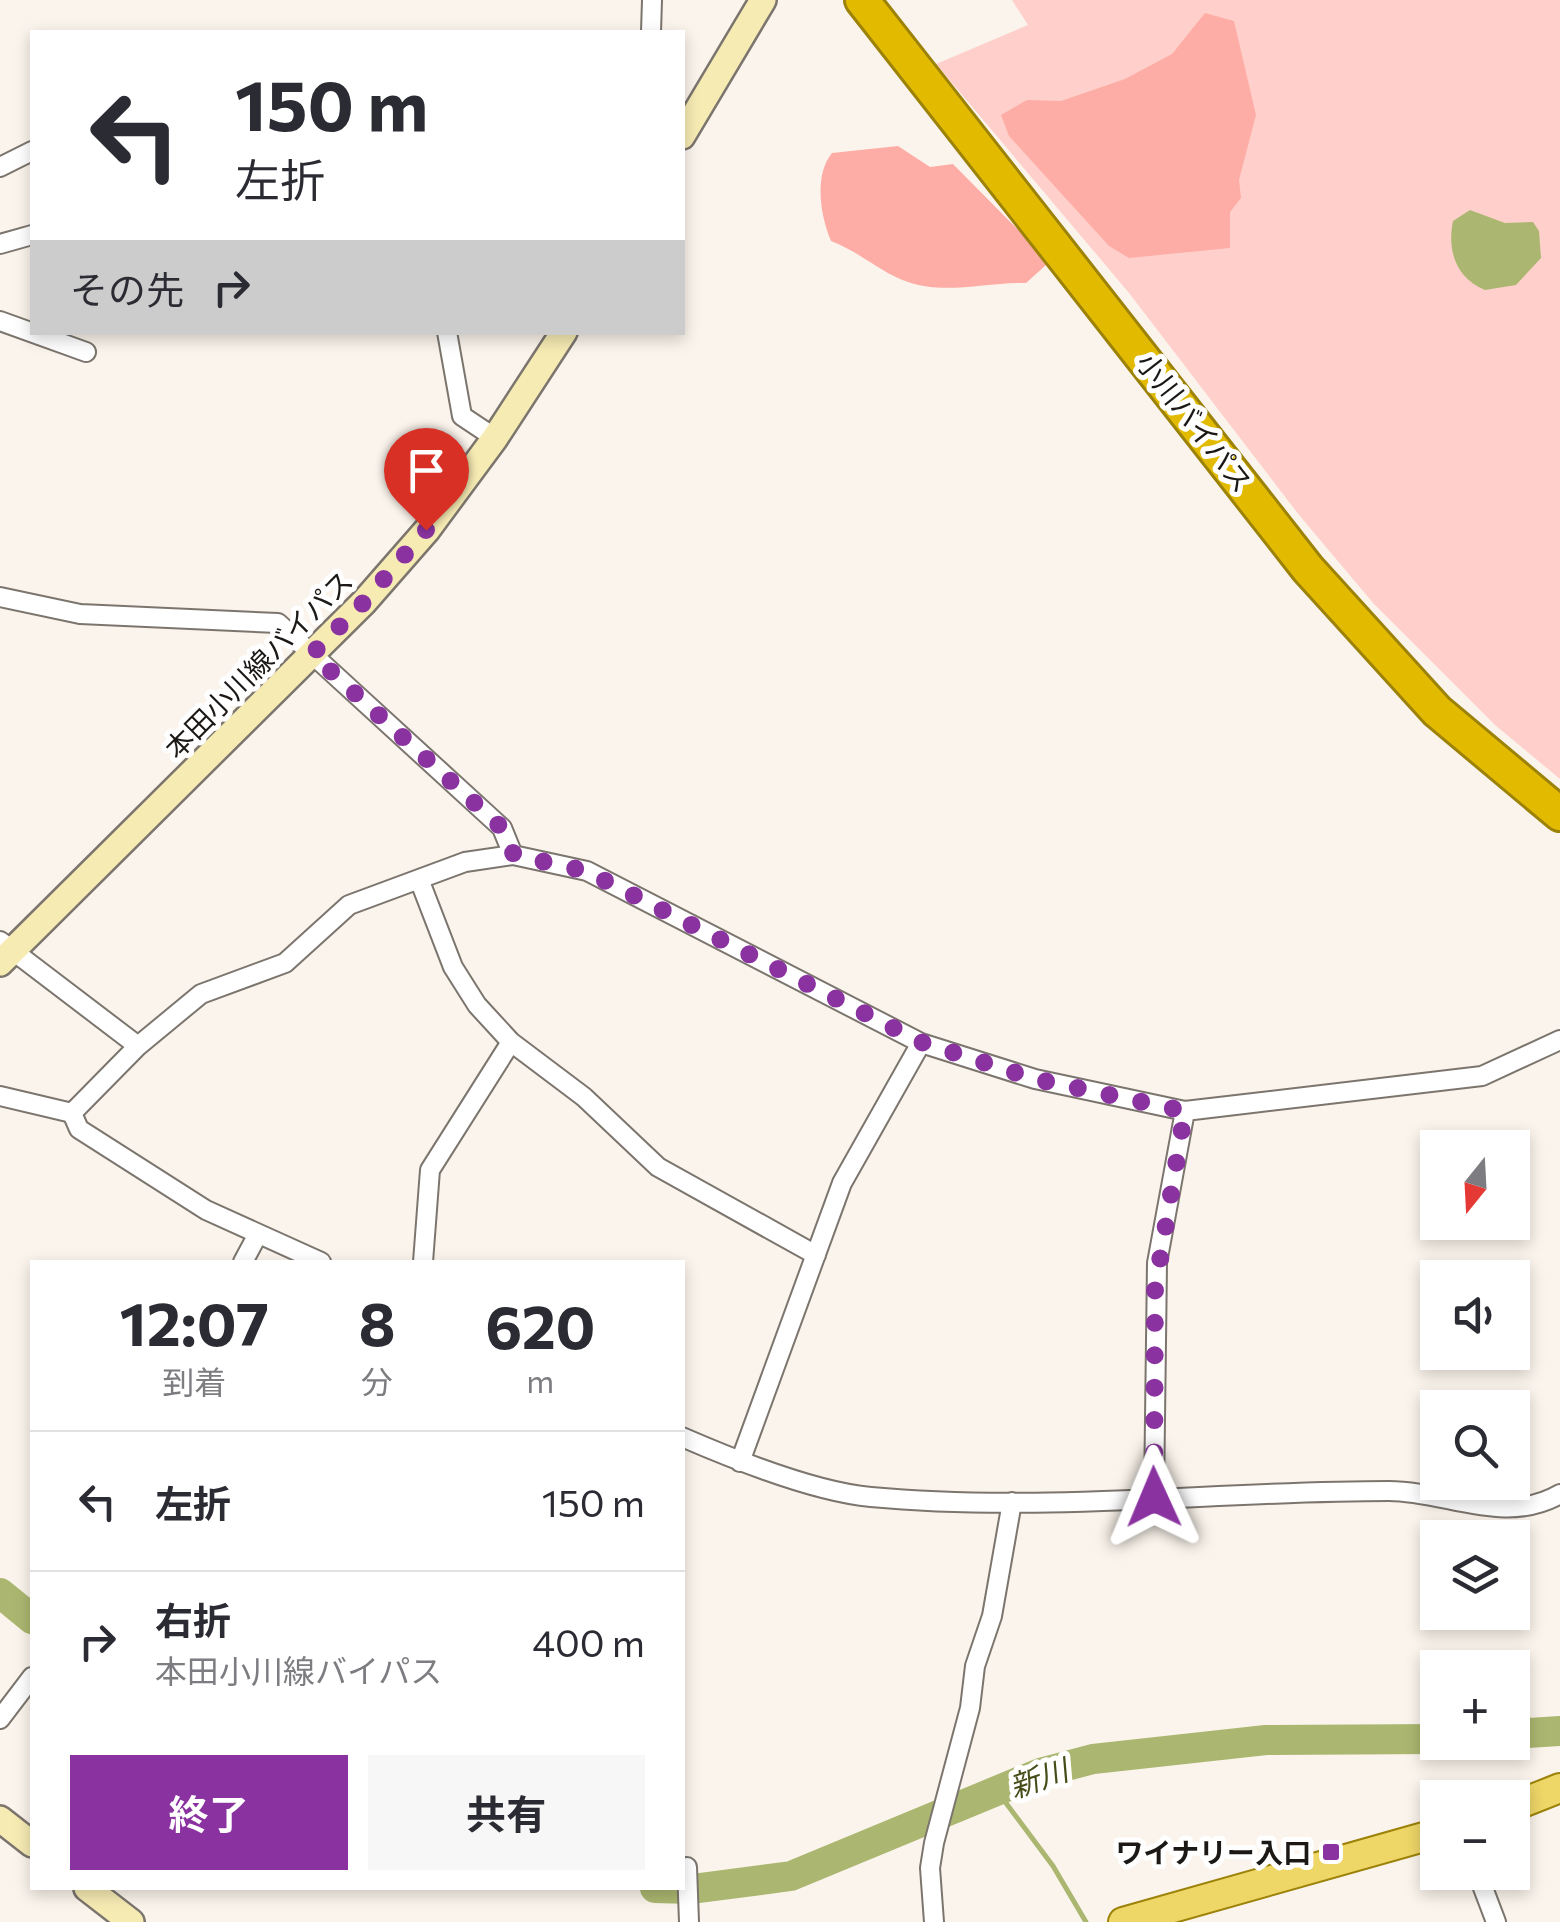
<!DOCTYPE html>
<html lang="ja">
<meta charset="utf-8">
<style>
:root{--surface:#fff;--page:#f7f7f7;--text:#2b2b33;--muted:#7c7c81;--line:#e1e1e2;--accent:#8a33a0}
body{margin:0;font-family:Commissioner,"Noto Sans JP",sans-serif;background:var(--page);color:var(--text);height:100vh;display:flex;flex-direction:column;font-size:38px;white-space:nowrap}
*{box-sizing:border-box;margin:0}
p{font-size:32px;color:var(--muted)}
.icon{flex:none;width:55px;height:55px;fill:none;stroke:currentColor;stroke-width:2;stroke-linecap:round;stroke-linejoin:round}
.map{position:relative;flex:1;overflow:hidden}
.drawer{position:absolute;left:30px;top:1260px;width:655px;height:630px;display:flex;flex-direction:column;background:var(--surface);border-radius:0px;box-shadow:0 5px 15px #0003}
.drawer>*{flex:none}
.top-card{position:absolute;left:30px;top:30px;width:655px;height:305px;border-radius:0px;box-shadow:0 5px 15px #0003;background:#fff;color:var(--text);overflow:hidden}
.needle{width:65px;rotate:198deg}
.tools{position:absolute;left:1420px;top:1130px;display:grid;gap:20px}
.tools a{display:grid;place-items:center;width:110px;height:110px;border-radius:0px;background:var(--surface);box-shadow:0 5px 15px #0003;font-size:50px}
.pin{position:absolute;display:grid;place-items:center;width:85px;height:85px;color:#fff;margin:-102px -42px;border-radius:50% 50% 50% 0;rotate:-45deg;box-shadow:0 0 10px #0007}
.pin .icon{rotate:45deg}
.me{position:absolute;width:110px;margin:-55px;rotate:359deg;stroke-linejoin:round;filter:drop-shadow(0 0 8px #0008)}
.turn{display:flex;align-items:center;gap:35px;height:210px;padding:0 40px;font-size:45px}
.turn .icon{width:130px;height:130px;stroke-width:2.5}
.turn b{display:block;font-size:70px;line-height:85px}
.then{display:flex;align-items:center;height:95px;padding:0 40px;background:#0003;gap:20px;font-size:38px}
.eta{display:flex;justify-content:space-evenly;align-items:center;height:170px;text-align:center}
.eta b{font-size:60px;font-weight:700;line-height:70px}
.button{display:flex;gap:20px;margin-top:auto;padding:20px 40px}
.button a{flex:1;height:115px;border-radius:0px;background:var(--accent);color:#fff;font-size:40px;font-weight:700;line-height:115px;text-align:center}
.button a+a{background:var(--page);color:var(--text)}
ul{padding:0;list-style:none}
li{display:flex;align-items:center;gap:30px;height:140px;padding:0 40px;border-top:2px solid var(--line)}
li div{flex:1}
li b{display:block;font-size:38px}
li em{font-style:normal}
.map>svg:first-child{display:block}
.green{fill:#ffd0cb}
.forest{fill:#fdada5}
.water{fill:#abb770}
.lines{fill:none;stroke-linecap:round;stroke-linejoin:round}
.stream{stroke:#abb770;stroke-width:5}
.river{stroke:#abb770;stroke-width:30}
.street-casing{stroke:#7b756e;stroke-width:22}
.secondary-casing{stroke:#7b756e;stroke-width:30}
.primary-casing{stroke:#9c8208;stroke-width:32}
.highway-casing{stroke:#9c8208;stroke-width:38}
.street{stroke:#fff;stroke-width:18}
.secondary{stroke:#f6ebb3;stroke-width:25}
.primary{stroke:#eed667;stroke-width:28}
.highway{stroke:#e2bb01;stroke-width:32}
.route{stroke:#8a33a0;stroke-width:18;stroke-dasharray:0 32.4}
.poi-dot{fill:#8a33a0;stroke:#fff;stroke-width:4}
.labels{text-anchor:middle;dominant-baseline:central;stroke-width:10;stroke-linejoin:round;paint-order:stroke}
.street-label{font-size:28px;fill:#1b1816;stroke:#fff}
.poi-label{font-size:28px;font-weight:bold;fill:#1b1816;stroke:#fff;text-anchor:end}
.water-label{font-size:30px;font-style:italic;fill:#474d19;stroke:#fff}
</style>
<div class="map">
<svg width="1560" height="1922" viewBox="0 0 1560 1922">
<rect width="100%" height="100%" fill="#fbf4ec"/>
<!-- green -->
<path class="green" d="M1012,0H1560V779L1495,725L1374,604L1299,515L1129,293L936,64L1028,25Z"/>
<!-- forest -->
<path class="forest" d="M1205,13L1234,21L1256,115L1239,180L1241,198L1230,212V248L1129,258L1109,246L1009,136L1001,115L1027,100L1061,101L1125,79L1172,54Z
M898,146L930,167L953,164L1030,242L1046,265L1026,283C987,282 945,295 908,282C881,273 860,252 831,241C820,215 814,175 832,153Z"/>
<!-- water -->
<path class="water" d="M1470,210L1505,223L1533,222L1539,231L1541,258L1516,285L1485,290C1456,278 1447,251 1453,221Z"/>
<g class="lines">
<!-- stream -->
<path class="stream" d="M997,1791L1053,1866L1086,1922"/>
<!-- river -->
<path class="river" d="M0,1593L32,1619
M1512,1734L1560,1731
M655,1888L692,1889L791,1876L1040,1773L1093,1759L1266,1740L1438,1739"/>
<defs>
<path id="street" d="M651,32L652,0
M0,167L32,151
M0,244L32,235
M0,321L86,352
M447,332L462,416L495,438
M0,597L80,614L278,623L502,828L513,855
M419,879L453,967L477,1005L511,1042L584,1097L658,1167L816,1255
M0,941L138,1046
M0,1096L72,1113
M72,1113L138,1046L201,994L285,963L349,905L465,862L513,855L587,871L921,1043L1035,1079L1185,1111L1482,1076L1560,1040
M72,1113L79,1129L206,1210L321,1262
M243,1262L258,1234
M423,1262L430,1170L511,1042
M682,1437C735,1460 814,1492 871,1497C1042,1513 1217,1491 1389,1491C1446,1491 1505,1526 1560,1494
M740,1462L842,1183L921,1043
M1154,1497L1157,1263L1185,1111
M0,1719L32,1677
M687,1867L689,1922
M1477,1872L1496,1922
M934,1922L930,1868L934,1843L970,1708L975,1666L992,1616L1012,1502"/>
<path id="secondary" d="M682,136L763,0
M0,963L364,602L427,530L495,438L564,332
M0,1819L32,1844
M87,1888L131,1922"/>
<path id="primary" d="M1512,1807L1560,1788
M1123,1922L1438,1833"/>
<path id="highway" d="M862,0L1308,569L1437,711L1560,814"/>
</defs>
<!-- street casing -->
<use href="#street" class="street-casing"/>
<!-- secondary casing -->
<use href="#secondary" class="secondary-casing"/>
<!-- primary casing -->
<use href="#primary" class="primary-casing"/>
<!-- highway casing -->
<use href="#highway" class="highway-casing"/>
<!-- street -->
<use href="#street" class="street"/>
<!-- secondary -->
<use href="#secondary" class="secondary"/>
<!-- primary -->
<use href="#primary" class="primary"/>
<!-- highway -->
<use href="#highway" class="highway"/>
</g>
<g class="lines">
<!-- route -->
<path class="route" d="M426,530L364,602L312,654L502,828L514,855L586,871L921,1042L1035,1079L1185,1111L1155,1290L1154,1497"/>
</g>
<!-- markers -->
<rect class="poi-dot" x="1321" y="1842" width="20" height="20" rx="5"/>
<g class="labels">
<!-- street labels -->
<g class="street-label">
<text transform="translate(1195 422) rotate(52)">小川バイパス</text>
<text transform="translate(258 664) rotate(-45)">本田小川線バイパス</text>
</g>
<!-- poi labels -->
<g class="poi-label">
<text x="1311" y="1852">ワイナリー入口</text>
</g>
<!-- water labels -->
<g class="water-label">
<text transform="translate(1038 1777) rotate(-19)">新川</text>
</g>
</g>
</svg>
<div class="tools">
<a><svg class="needle" viewBox="-14 -14 28 28"><path d="M0-13l5 13h-10z" fill="#e53935"/><path d="M0 13l5-13h-10z" fill="#7c7c81"/></svg></a>
<a><svg class="icon" aria-label="sound" viewBox="0 0 24 24"><path d="M4 9h4l5-4v14l-5-4H4zM17 9q2 3 0 6"/></svg></a>
<a><svg class="icon" aria-label="search" viewBox="0 0 24 24"><circle cx="10" cy="10" r="6"/><path d="M15 15l6 6"/></svg></a>
<a><svg class="icon" aria-label="layers" viewBox="0 0 24 24"><path d="M12 4l9 5-9 5-9-5zM3 14l9 5 9-5"/></svg></a>
<a>+</a>
<a>−</a>
</div>
<div class="pin" style="left:426px;top:530px;background:#d93025"><svg class="icon" aria-label="arrive" viewBox="0 0 24 24"><path d="M6 21V4h12l-3 4 3 4H6"/></svg></div>
<svg class="me" style="left:1154px;top:1497px" viewBox="-20 -20 40 40"><path d="M0-17L14 15 0 8-14 15z" fill="#8a33a0" stroke="#fff" stroke-width="4"/></svg>
<div class="top-card">
<div class="turn"><svg class="icon" aria-label="left" viewBox="0 0 24 24"><path d="M17 20v-9H6M10 6l-5 5 5 5"/></svg><div><b>150 m</b>左折</div></div>
<div class="then">その先<svg class="icon" aria-label="right" viewBox="0 0 24 24"><path d="M7 20v-9h11M14 6l5 5-5 5"/></svg></div>
</div>
<section class="drawer">
<div class="eta">
<div><b>12:07</b><p>到着</p></div>
<div><b>8</b><p>分</p></div>
<div><b>620</b><p>m</p></div>
</div>
<ul>
<li><svg class="icon" aria-label="left" viewBox="0 0 24 24"><path d="M17 20v-9H6M10 6l-5 5 5 5"/></svg><div><b>左折</b></div><em>150 m</em></li>
<li><svg class="icon" aria-label="right" viewBox="0 0 24 24"><path d="M7 20v-9h11M14 6l5 5-5 5"/></svg><div><b>右折</b><p>本田小川線バイパス</p></div><em>400 m</em></li>
</ul>
<div class="button"><a>終了</a><a>共有</a></div>
</section>
</div>
